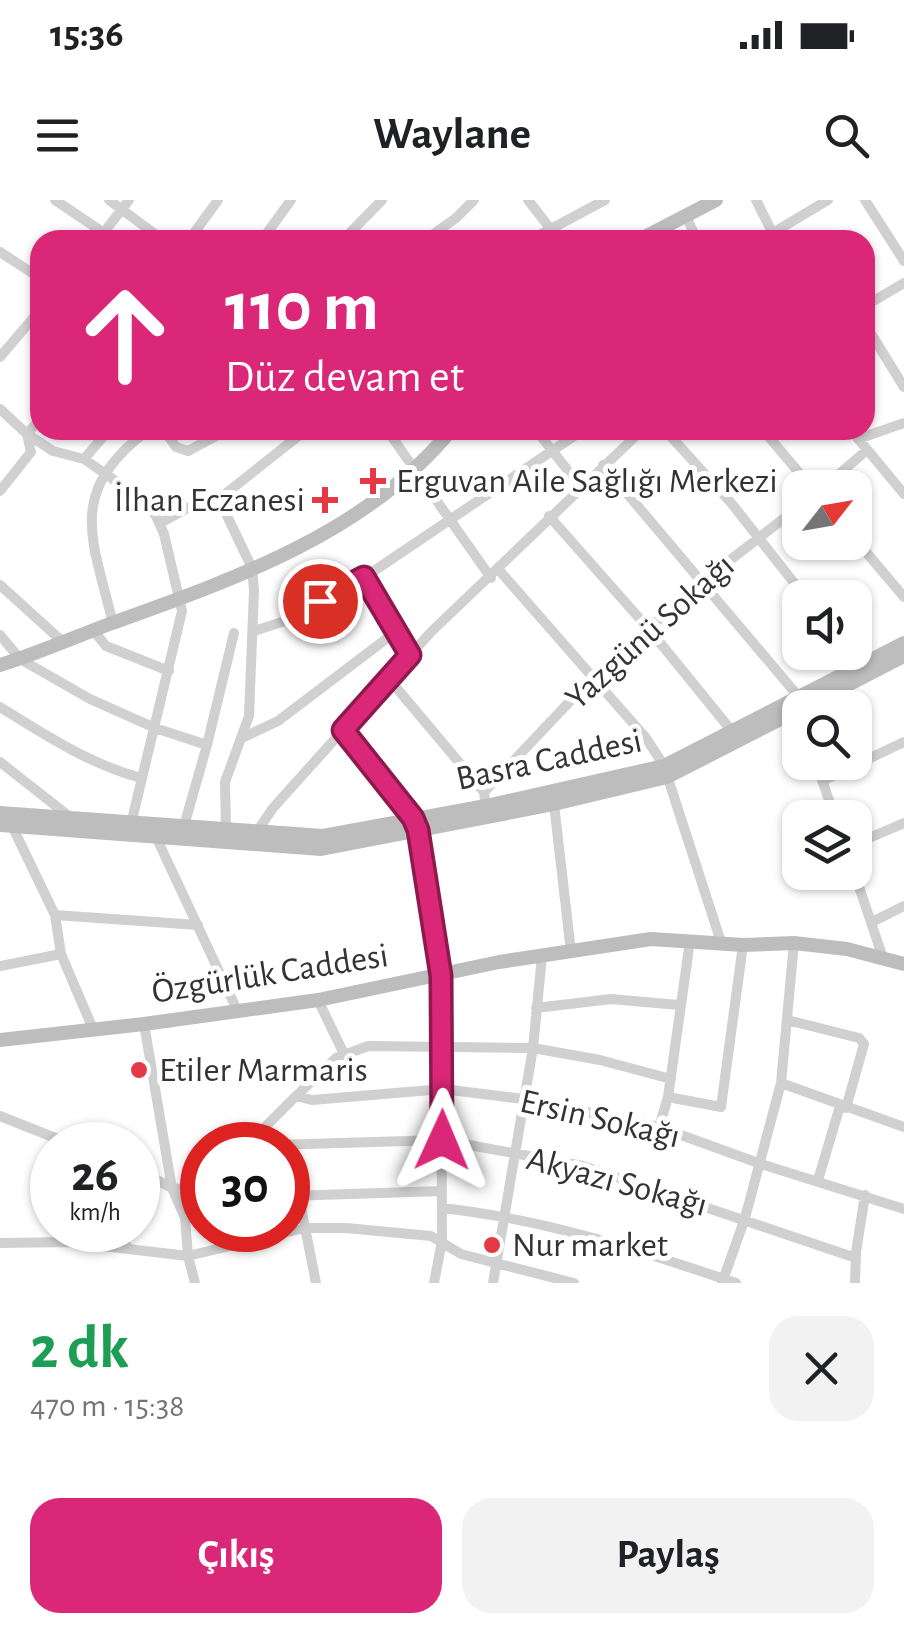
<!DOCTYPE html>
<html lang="tr">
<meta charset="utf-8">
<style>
:root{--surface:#fff;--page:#f2f2f2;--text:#202124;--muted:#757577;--accent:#db2777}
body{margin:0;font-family:"Alegreya Sans",sans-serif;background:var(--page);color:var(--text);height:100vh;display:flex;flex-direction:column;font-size:38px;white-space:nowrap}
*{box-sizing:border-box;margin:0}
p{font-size:32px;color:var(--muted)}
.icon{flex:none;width:55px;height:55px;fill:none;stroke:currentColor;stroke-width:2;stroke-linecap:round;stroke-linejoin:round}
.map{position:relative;height:1083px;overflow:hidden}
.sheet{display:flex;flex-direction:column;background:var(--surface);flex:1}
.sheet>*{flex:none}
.banner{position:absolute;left:30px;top:30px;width:845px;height:210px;border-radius:30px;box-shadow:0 2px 8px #0004;background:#db2777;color:#fff;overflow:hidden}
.needle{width:65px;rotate:59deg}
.buttons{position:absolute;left:782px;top:270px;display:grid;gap:20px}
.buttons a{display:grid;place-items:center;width:90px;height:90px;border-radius:20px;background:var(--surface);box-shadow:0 2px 8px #0004;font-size:50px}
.speed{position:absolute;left:30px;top:922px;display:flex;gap:20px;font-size:50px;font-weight:700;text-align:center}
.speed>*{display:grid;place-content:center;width:130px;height:130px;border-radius:50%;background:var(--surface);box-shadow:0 2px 8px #0004;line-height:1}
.speed small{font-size:25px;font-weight:400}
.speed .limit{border:15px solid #d22;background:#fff;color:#111}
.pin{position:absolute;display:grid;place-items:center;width:85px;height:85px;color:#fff;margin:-42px;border:5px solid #fff;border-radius:50%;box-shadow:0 2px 10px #0007}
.me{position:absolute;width:110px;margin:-55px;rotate:1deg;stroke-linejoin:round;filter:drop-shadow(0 0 8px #0008)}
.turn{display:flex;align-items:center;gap:35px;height:210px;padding:0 30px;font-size:45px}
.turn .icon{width:130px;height:130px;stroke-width:2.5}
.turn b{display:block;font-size:70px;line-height:85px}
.round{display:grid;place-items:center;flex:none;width:105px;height:105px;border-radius:30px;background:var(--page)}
.headline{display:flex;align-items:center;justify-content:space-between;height:170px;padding:0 30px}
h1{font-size:60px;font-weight:700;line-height:75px;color:#1e9e55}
.button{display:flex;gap:20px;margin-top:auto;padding:20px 30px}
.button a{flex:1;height:115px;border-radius:30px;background:var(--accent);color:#fff;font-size:40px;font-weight:700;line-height:115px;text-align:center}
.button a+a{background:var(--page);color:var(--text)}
.status{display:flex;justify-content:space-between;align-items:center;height:70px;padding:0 50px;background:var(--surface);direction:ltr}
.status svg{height:28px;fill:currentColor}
header{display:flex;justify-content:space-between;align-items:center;height:130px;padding:0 30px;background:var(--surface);font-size:45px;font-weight:700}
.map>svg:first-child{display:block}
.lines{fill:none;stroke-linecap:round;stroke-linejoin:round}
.street{stroke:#d0d0d0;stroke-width:10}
.secondary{stroke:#bdbdbd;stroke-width:14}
.route-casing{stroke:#8e194d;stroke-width:25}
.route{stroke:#db2777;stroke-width:18}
.poi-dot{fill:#e63946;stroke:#fff;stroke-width:4}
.labels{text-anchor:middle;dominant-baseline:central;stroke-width:10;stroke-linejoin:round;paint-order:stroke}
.poi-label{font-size:35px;fill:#333;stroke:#fff;text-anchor:start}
.street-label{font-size:35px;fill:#333;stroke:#fff}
</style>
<div class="status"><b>15:36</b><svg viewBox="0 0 49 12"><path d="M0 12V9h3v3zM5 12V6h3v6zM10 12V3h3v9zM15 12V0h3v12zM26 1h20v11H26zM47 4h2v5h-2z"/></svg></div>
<header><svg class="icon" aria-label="menu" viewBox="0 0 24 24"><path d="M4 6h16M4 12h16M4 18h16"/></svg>Waylane<svg class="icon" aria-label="search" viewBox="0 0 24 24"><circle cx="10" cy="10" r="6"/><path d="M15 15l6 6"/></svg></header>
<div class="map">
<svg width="904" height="1083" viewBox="0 0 904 1083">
<rect width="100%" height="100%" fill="#fff"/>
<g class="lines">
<!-- street -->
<path class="street" d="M55,0L104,33
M109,0L163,40
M528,0L549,27L554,40
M756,0L776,40
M865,0L904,61
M686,16L697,40
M98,40L129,0
M189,40L218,0
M262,40L291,0
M343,40L382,0
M425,40L456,18L474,0
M530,40L605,0
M761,40L828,0
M0,52L40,78
M865,106L904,83
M865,124L904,187
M0,157L40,110
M0,209L27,234L53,251L84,259L143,300L156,316L164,334L182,411L131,624
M164,230L176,247L188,251L227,230
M387,230L491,378
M536,230L580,286
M665,230L732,304L806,398
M763,230L812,288
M851,230L904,294
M858,239L904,223
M84,259L109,230
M603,265L798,496
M823,288L867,250
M0,291L31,252L27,234L40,219
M549,316L648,428L731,530
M160,323L197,303L219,299
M855,339L904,397
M498,369L646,538L664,566L721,742
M365,377L411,455
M0,385L63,442
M113,423C92,338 66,292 148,230
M93,430L106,446L169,471
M254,431L288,420L365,377L583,230
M0,435L20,459L90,499L155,528L207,545
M389,479L484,592
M0,507C45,535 89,564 141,578
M343,529L413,618L418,630L441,776L442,1041L434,1083
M244,537L278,521L398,430
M0,562L70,617
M816,562L835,618
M822,581L904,542
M554,604L571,752
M486,611L484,592L592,478L703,381L800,306
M184,626L207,545L234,433
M13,628L55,715L61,754L93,829
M226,630L225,582L249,516L254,390L252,368L219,299L306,230
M156,631V637L238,812
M256,633L273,608L431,432L642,230
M855,644L904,623
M854,672L883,758
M55,715L198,725
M872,722L904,706
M0,766L61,754
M318,800L344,854
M536,808L611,799L679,805
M787,820L859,838L864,844L846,908
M144,824L172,988L185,1018L188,1056L195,1083
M781,883L904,927
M296,896L336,858L368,846L533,848L600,860L671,879
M668,897L721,907L743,745
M0,916L73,945
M659,927L668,897L690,741
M254,936L272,945L442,940L583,966L856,1058
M247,945L296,896L312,900L443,889L523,899L659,927L761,964L904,1009
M138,970L172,988L202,991
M818,980L840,906
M288,996L442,991
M299,997L316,1083
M442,1008C543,1019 639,1050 736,1083
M0,1043L69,1042L188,1056L304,1028H346L431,1036L461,1054L574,1083
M125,1048L127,1030
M493,1083L533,848L542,756
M722,1083L745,1018L781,883L794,743
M855,1083L856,1052L865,995"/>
<!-- secondary -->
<path class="secondary" d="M639,40L716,0
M0,465C39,453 77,436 115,422C235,379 368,332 451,230
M803,508L904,456
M0,613L323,636L486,606L664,566L904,443
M0,625L321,649L554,604L667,577L800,509
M0,840L144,824L318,800L499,762L651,739L743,745L794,743L847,749L904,764"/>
</g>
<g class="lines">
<defs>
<path id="route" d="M320,401L364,377L410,455L343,530L413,618L418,630L441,776L442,940"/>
</defs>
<!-- route casing -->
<use href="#route" class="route-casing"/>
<!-- route -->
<use href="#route" class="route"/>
</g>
<!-- markers -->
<g class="poi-dot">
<path d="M368 266h10v10h10v10h-10v10h-10v-10h-10v-10h10z"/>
<path d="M320 285h10v10h10v10h-10v10h-10v-10h-10v-10h10z"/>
<circle cx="139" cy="870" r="10"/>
<circle cx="492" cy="1045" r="10"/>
</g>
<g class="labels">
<!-- poi labels -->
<g class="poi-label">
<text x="396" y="281">Erguvan Aile Sağlığı Merkezi</text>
<text x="305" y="300" text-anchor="end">İlhan Eczanesi</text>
<text x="159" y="870">Etiler Marmaris</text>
<text x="512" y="1045">Nur market</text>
</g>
<!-- street labels -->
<g class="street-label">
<text transform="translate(650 432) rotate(-42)">Yazgünü Sokağı</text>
<text transform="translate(549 560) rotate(-12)">Basra Caddesi</text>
<text transform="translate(270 774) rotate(-9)">Özgürlük Caddesi</text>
<text transform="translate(600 919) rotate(13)">Ersin Sokağı</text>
<text transform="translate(617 982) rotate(15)">Akyazı Sokağı</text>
</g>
</g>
</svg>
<div class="buttons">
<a><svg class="needle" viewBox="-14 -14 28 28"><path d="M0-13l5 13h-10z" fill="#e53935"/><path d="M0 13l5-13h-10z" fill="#757577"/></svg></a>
<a><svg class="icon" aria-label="sound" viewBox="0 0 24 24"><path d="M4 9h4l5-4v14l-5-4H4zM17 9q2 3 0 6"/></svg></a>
<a><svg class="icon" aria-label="search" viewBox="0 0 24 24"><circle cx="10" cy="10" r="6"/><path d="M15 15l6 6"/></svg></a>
<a><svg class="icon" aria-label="layers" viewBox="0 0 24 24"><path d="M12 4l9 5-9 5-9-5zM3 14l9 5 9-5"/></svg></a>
</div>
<div class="speed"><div>26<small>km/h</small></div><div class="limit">30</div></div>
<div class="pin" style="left:320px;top:401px;background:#d93025"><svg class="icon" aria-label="arrive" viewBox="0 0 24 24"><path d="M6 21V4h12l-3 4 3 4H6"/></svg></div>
<svg class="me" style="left:442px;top:940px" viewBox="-20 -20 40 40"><path d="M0-17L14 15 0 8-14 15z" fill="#db2777" stroke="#fff" stroke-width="4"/></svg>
<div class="banner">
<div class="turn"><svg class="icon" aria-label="ahead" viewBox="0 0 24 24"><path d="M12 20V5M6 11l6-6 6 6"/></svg><div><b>110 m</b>Düz devam et</div></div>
</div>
</div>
<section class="sheet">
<div class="headline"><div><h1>2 dk</h1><p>470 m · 15:38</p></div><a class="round"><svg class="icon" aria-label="close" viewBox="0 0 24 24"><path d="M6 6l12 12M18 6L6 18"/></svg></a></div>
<div class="button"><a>Çıkış</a><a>Paylaş</a></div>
</section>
